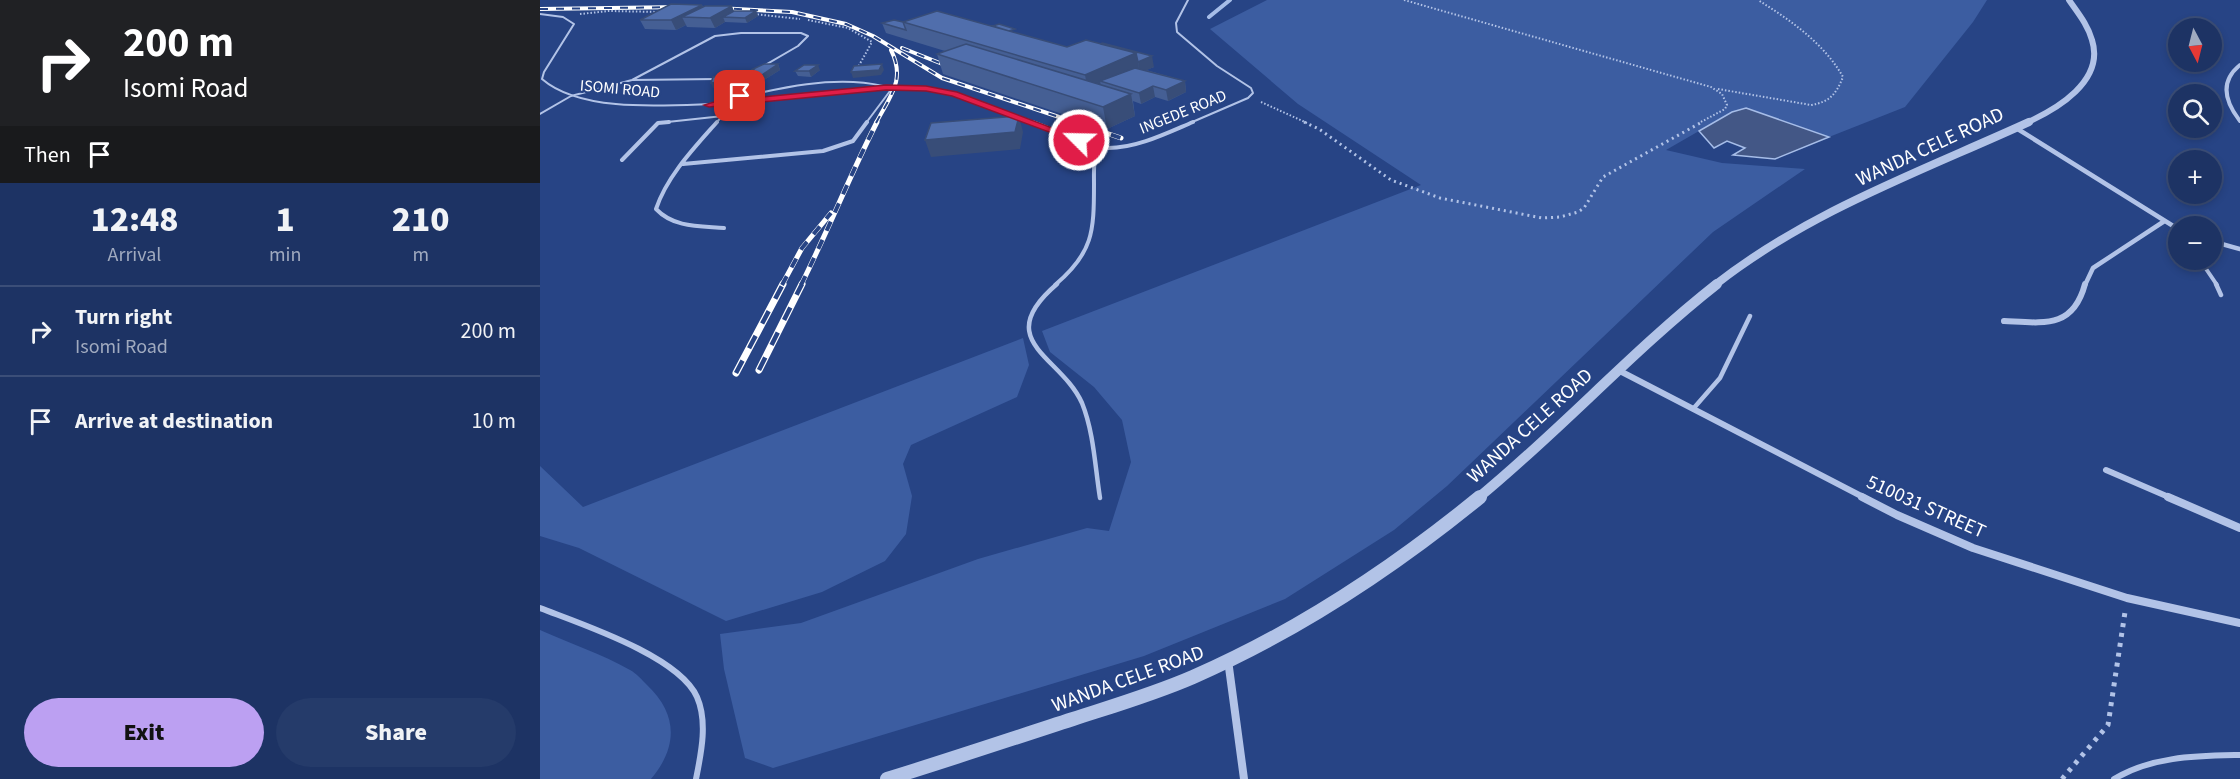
<!DOCTYPE html>
<meta charset="utf-8">
<style>
:root{--surface:#1d3364;--page:#253b6a;--text:#f1f3f6;--muted:#a0aabf;--line:#3b4e78;--accent:#bca0f2}
body{margin:0;font-family:"Source Sans 3",sans-serif;background:var(--page);color:var(--text);height:100vh;display:flex;flex-direction:column;font-size:22px;white-space:nowrap}
*{box-sizing:border-box;margin:0}
p{font-size:20px;color:var(--muted)}
.icon{flex:none;width:33px;height:33px;fill:none;stroke:currentColor;stroke-width:2;stroke-linecap:round;stroke-linejoin:round}
.map{position:relative;flex:1;overflow:hidden}
.drawer{display:flex;flex-direction:column;background:var(--surface);width:540px}
.drawer>*{flex:none}
.top-card{background:#202124;color:#fff;overflow:hidden}
.needle{width:39px;rotate:173deg}
.buttons{position:absolute;left:1628px;top:18px;display:grid;gap:12px}
.buttons a{display:grid;place-items:center;width:54px;height:54px;border-radius:50%;background:var(--surface);box-shadow:0 3px 9px #0003,0 0 0 2px var(--line);font-size:30px}
.pin{position:absolute;display:grid;place-items:center;width:51px;height:51px;color:#fff;margin:-26px;border-radius:12px;box-shadow:0 3px 9px #0006}
.me{position:absolute;width:66px;margin:-33px;rotate:293deg;stroke-linejoin:round;filter:drop-shadow(0 0 4px #0008)}
.turn{display:flex;align-items:center;gap:21px;height:126px;padding:0 24px;font-size:27px}
.turn .icon{width:78px;height:78px;stroke-width:2.5}
.turn b{display:block;font-size:42px;line-height:51px}
.then{display:flex;align-items:center;height:57px;padding:0 24px;background:#0003;gap:12px;font-size:22px}
.eta{display:flex;justify-content:space-evenly;align-items:center;height:102px;text-align:center}
.eta b{font-size:36px;font-weight:800;line-height:42px}
.button{display:flex;gap:12px;margin-top:auto;padding:12px 24px}
.button a{flex:1;height:69px;border-radius:36px;background:var(--accent);color:#111;font-size:24px;font-weight:800;line-height:69px;text-align:center}
.button a+a{background:var(--page);color:var(--text)}
ul{padding:0;list-style:none}
li{display:flex;align-items:center;gap:18px;height:90px;padding:0 24px;border-top:2px solid var(--line)}
li div{flex:1}
li b{display:block;font-size:22px}
li em{font-style:normal}
main{display:flex;flex:1;min-height:0}
.map>svg:first-child{display:block}
.green{fill:#3c5da1}
.water{fill:#435786;stroke:#a6bde8;stroke-width:1.5}
.lines{fill:none;stroke-linecap:round;stroke-linejoin:round}
.stream{stroke:#a6bde8;stroke-width:4}
.path-far2{stroke:#b2c3e7;stroke-width:2;stroke-dasharray:1.5 2;stroke-linecap:butt}
.path-far1{stroke:#b2c3e7;stroke-width:3;stroke-dasharray:2 4;stroke-linecap:butt}
.path{stroke:#b2c3e7;stroke-width:5;stroke-dasharray:4 6;stroke-linecap:butt}
.service-far3{stroke:#b2c3e7;stroke-width:2}
.service-far2{stroke:#b2c3e7;stroke-width:4}
.service-far1{stroke:#b2c3e7;stroke-width:4.5}
.service{stroke:#b2c3e7;stroke-width:6}
.minor-far3{stroke:#b2c3e7;stroke-width:4}
.minor-far2{stroke:#b2c3e7;stroke-width:4.5}
.minor-far1{stroke:#b2c3e7;stroke-width:6}
.minor{stroke:#b2c3e7;stroke-width:8}
.tertiary-far3{stroke:#b2c3e7;stroke-width:6}
.tertiary-far2{stroke:#b2c3e7;stroke-width:8}
.tertiary-far1{stroke:#b2c3e7;stroke-width:10}
.tertiary{stroke:#b2c3e7;stroke-width:14}
.rail-far2-casing{stroke:#fff;stroke-width:4}
.rail-far1-casing{stroke:#fff;stroke-width:5}
.rail-casing{stroke:#fff;stroke-width:7}
.rail-far2{stroke:#274485;stroke-width:2;stroke-dasharray:8;stroke-linecap:butt}
.rail-far1{stroke:#274485;stroke-width:4;stroke-dasharray:10;stroke-linecap:butt}
.rail{stroke:#274485;stroke-width:4.5;stroke-dasharray:14;stroke-linecap:butt}
.wall{fill:#455f94}
.shaded-wall{fill:#384d78}
.building{fill:#506eac;stroke:#384d78;stroke-width:1.5}
.route{fill:#e11d48;stroke:#92132f;stroke-width:1.5}
.labels{text-anchor:middle;dominant-baseline:central;stroke-width:4.5;stroke-linejoin:round;paint-order:stroke}
.far-street-label{font-size:16px;fill:#fff;stroke:#274485}
.street-label{font-size:20px;fill:#fff;stroke:#274485}
</style>
<main>
<section class="drawer">
<div class="top-card">
<div class="turn"><svg class="icon" aria-label="right" viewBox="0 0 24 24"><path d="M7 20v-9h11M14 6l5 5-5 5"/></svg><div><b>200 m</b>Isomi Road</div></div>
<div class="then">Then<svg class="icon" aria-label="arrive" viewBox="0 0 24 24"><path d="M6 21V4h12l-3 4 3 4H6"/></svg></div>
</div>
<div class="eta">
<div><b>12:48</b><p>Arrival</p></div>
<div><b>1</b><p>min</p></div>
<div><b>210</b><p>m</p></div>
</div>
<ul>
<li><svg class="icon" aria-label="right" viewBox="0 0 24 24"><path d="M7 20v-9h11M14 6l5 5-5 5"/></svg><div><b>Turn right</b><p>Isomi Road</p></div><em>200 m</em></li>
<li><svg class="icon" aria-label="arrive" viewBox="0 0 24 24"><path d="M6 21V4h12l-3 4 3 4H6"/></svg><div><b>Arrive at destination</b></div><em>10 m</em></li>
</ul>
<div class="button"><a>Exit</a><a>Share</a></div>
</section>
<div class="map">
<svg width="1700" height="779" viewBox="0 0 1700 779">
<rect width="100%" height="100%" fill="#274485"/>
<!-- green -->
<path class="green" d="M727,0H1447L1433,22L1365,107L1289,137L1206,108L1192,112L1126,150L1182,163L1265,169L1173,232L907,486L854,530L745,599L604,656L233,768L205,758L184,669L180,634L261,623L438,559L547,528L569,531L591,462L582,420L554,387L510,352L502,331L881,185L758,104L670,29Z
M483,338L489,365L477,397L371,445L363,464L372,496L366,534L345,561L282,592L186,621L39,548L0,536V466L43,507Z
M0,630C29,643 62,654 90,670C96,673 102,680 107,685C138,714 138,747 111,779H0Z"/>
<!-- water -->
<path class="water" d="M1206,108L1289,137L1235,159L1193,155L1205,148L1187,141L1174,148L1159,131L1192,112Z"/>
<g class="lines">
<!-- stream -->
<path class="stream" d="M669,17L690,0"/>
<!-- path-far2 -->
<path class="path-far2" d="M864,0L1171,87L1182,94L1187,105L1185,109L1159,123
M40,14L69,11L120,12
M214,14L260,19
M268,20L308,28L332,42L317,69
M1178,89L1271,105C1290,102 1296,94 1303,77C1284,43 1250,20 1218,0
M721,102L767,123"/>
<!-- path-far1 -->
<path class="path-far1" d="M764,122L779,129L851,180L900,198L1002,218L1020,217L1038,212L1044,208L1063,177L1162,122"/>
<!-- path -->
<path class="path" d="M1522,779L1568,725L1585,612"/>
<!-- service-far3 -->
<path class="service-far3" d="M648,0L636,23L637,32L677,66L711,88L713,93L708,98L650,123
M0,14L23,17L34,24L4,72L2,79C40,112 121,106 169,104
M185,78L212,72
M92,80L177,79
M180,102C231,90 291,74 343,86
M169,104L346,87L386,89L414,94L497,123
M0,114L31,96L92,80L175,36L201,33H261L268,36L258,46L222,67
M118,123L183,116
M176,123L194,103
M326,123L353,87"/>
<!-- service-far2 -->
<path class="service-far2" d="M177,122C154,148 127,176 116,209C134,228 160,226 184,228
M492,122C513,129 548,148 568,148C597,148 627,133 653,122
M82,160L118,123L129,122
M143,164L283,151L313,141L327,122
M1660,260L1677,285
M515,285C553,253 554,232 554,184C554,170 553,159 559,147"/>
<!-- service-far1 -->
<path class="service-far1" d="M517,284C450,341 521,356 542,403C554,433 555,467 560,498
M1676,284L1681,295
M1153,409L1180,378L1210,316"/>
<!-- service -->
<path class="service" d="M0,608C41,624 139,656 157,697C168,722 161,754 156,779
M1574,779C1613,756 1656,756 1700,755"/>
<!-- minor-far3 -->
<path class="minor-far3" d="M1700,65C1679,82 1685,102 1700,121"/>
<!-- minor-far2 -->
<path class="minor-far2" d="M1476,128L1638,229
M1671,241L1700,249
M1545,285L1553,268L1623,222"/>
<!-- minor-far1 -->
<path class="minor-far1" d="M1464,321C1504,323 1533,329 1545,284
M1078,370L1325,498
M1566,470L1631,498"/>
<!-- minor -->
<path class="minor" d="M1322,497L1357,515L1433,548L1587,598L1700,623
M1628,497L1700,528
M688,660L704,779"/>
<!-- tertiary-far3 -->
<path class="tertiary-far3" d="M1486,123C1517,109 1565,81 1552,40C1548,25 1538,13 1529,0"/>
<!-- tertiary-far2 -->
<path class="tertiary-far2" d="M1175,285C1269,211 1382,171 1489,122"/>
<!-- tertiary-far1 -->
<path class="tertiary-far1" d="M938,498C1021,430 1093,350 1177,284"/>
<!-- tertiary -->
<path class="tertiary" d="M347,779C409,760 471,739 533,719C573,706 614,694 653,677C756,632 853,568 940,497"/>
<defs>
<path id="rail-far2" d="M178,8L252,12L306,24L333,36L402,78L537,123
M0,9L142,7
M362,48L410,67
M336,123C350,96 366,80 351,50"/>
<path id="rail-far1" d="M533,122L581,138
M242,285L262,248L291,213
M261,285C288,231 310,175 337,122"/>
<path id="rail" d="M219,370L262,284
M196,373L243,284"/>
</defs>
<!-- rail-far2 casing -->
<use href="#rail-far2" class="rail-far2-casing"/>
<!-- rail-far1 casing -->
<use href="#rail-far1" class="rail-far1-casing"/>
<!-- rail casing -->
<use href="#rail" class="rail-casing"/>
<!-- rail-far2 -->
<use href="#rail-far2" class="rail-far2"/>
<!-- rail-far1 -->
<use href="#rail-far1" class="rail-far1"/>
<!-- rail -->
<use href="#rail" class="rail"/>
</g>
<!-- wall -->
<path class="wall" d="M162,5L163,7L194,11H216L218,16L207,23L185,22L175,28L147,27L146,25L136,30L105,29L100,20Z
M363,22L476,33L527,47L546,40L614,67L606,70L645,81L646,92L628,101L615,97L601,104L593,101L595,116L567,129L403,74L397,54L405,51L346,33L342,23Z
M238,64L240,70L224,80H209L207,74L212,71L211,70Z
M280,70L271,77L258,76L255,71Z"/>
<!-- shaded-wall -->
<path class="shaded-wall" d="M162,5L166,14L142,17L146,25L136,30L131,20Z
M192,6L196,16L183,17L185,22L175,28L170,18Z
M216,11L218,16L207,23L205,18Z
M596,53L600,73L560,81L562,90L549,96L545,75Z
M612,56L614,67L600,73L598,62Z
M238,64L240,70L224,80L222,75Z
M342,64L344,70L341,75L313,78L311,72Z
M278,65L280,70L271,77L269,71Z
M190,75L193,80L190,86L173,88L171,83Z
M645,81L646,92L628,101L626,90Z
M613,86L615,97L601,104L599,93Z
M591,94L595,116L567,129L563,107Z
M479,116L483,132L480,149L391,157L385,140Z"/>
<!-- building -->
<path class="building" d="M131,4L162,5L131,20H100Z
M165,6H192L170,18L142,17Z
M194,11H216L205,18L183,17Z
M397,11L527,47L546,40L596,53L545,75L363,22Z
M354,20L363,22L366,30L342,23Z
M459,24L475,29L469,31L453,26Z
M562,43L612,56L598,62L596,53L561,44Z
M426,44L591,94L563,107L397,54Z
M224,64H238L222,75L207,74L213,70H211Z
M342,64L339,70L311,72L314,66Z
M264,65H278L269,71H255Z
M595,68L645,81L626,90L613,86L599,93L560,81Z
M190,75L187,81L171,83L173,77Z
M479,116L475,132L385,140L391,123Z"/>
<!-- route -->
<path class="route" d="M346,85L386,86L417,92L544,140L536,142L412,96L386,91L346,90L169,107L164,105L200,94L204,96L200,99Z"/>
<g class="labels">
<!-- far-street labels -->
<g class="far-street-label">
<text transform="translate(80 89) rotate(5)">ISOMI ROAD</text>
<text transform="translate(643 112) rotate(-22)">INGEDE ROAD</text>
</g>
<!-- street labels -->
<g class="street-label">
<text transform="translate(1390 147) rotate(-25)">WANDA CELE ROAD</text>
<text transform="translate(990 426) rotate(-42)">WANDA CELE ROAD</text>
<text transform="translate(1386 507) rotate(24)">510031 STREET</text>
<text transform="translate(588 679) rotate(-20)">WANDA CELE ROAD</text>
</g>
</g>
</svg>
<div class="buttons">
<a><svg class="needle" viewBox="-14 -14 28 28"><path d="M0-13l5 13h-10z" fill="#e53935"/><path d="M0 13l5-13h-10z" fill="#a0aabf"/></svg></a>
<a><svg class="icon" aria-label="search" viewBox="0 0 24 24"><circle cx="10" cy="10" r="6"/><path d="M15 15l6 6"/></svg></a>
<a>+</a>
<a>−</a>
</div>
<div class="pin" style="left:200px;top:96px;background:#d93025"><svg class="icon" aria-label="arrive" viewBox="0 0 24 24"><path d="M6 21V4h12l-3 4 3 4H6"/></svg></div>
<svg class="me" style="left:539px;top:140px" viewBox="-20 -20 40 40"><circle r="17" fill="#e11d48" stroke="#fff" stroke-width="3"/><path d="M0-11L8 9 0 5-8 9z" fill="#fff"/></svg>
</div>
</main>
